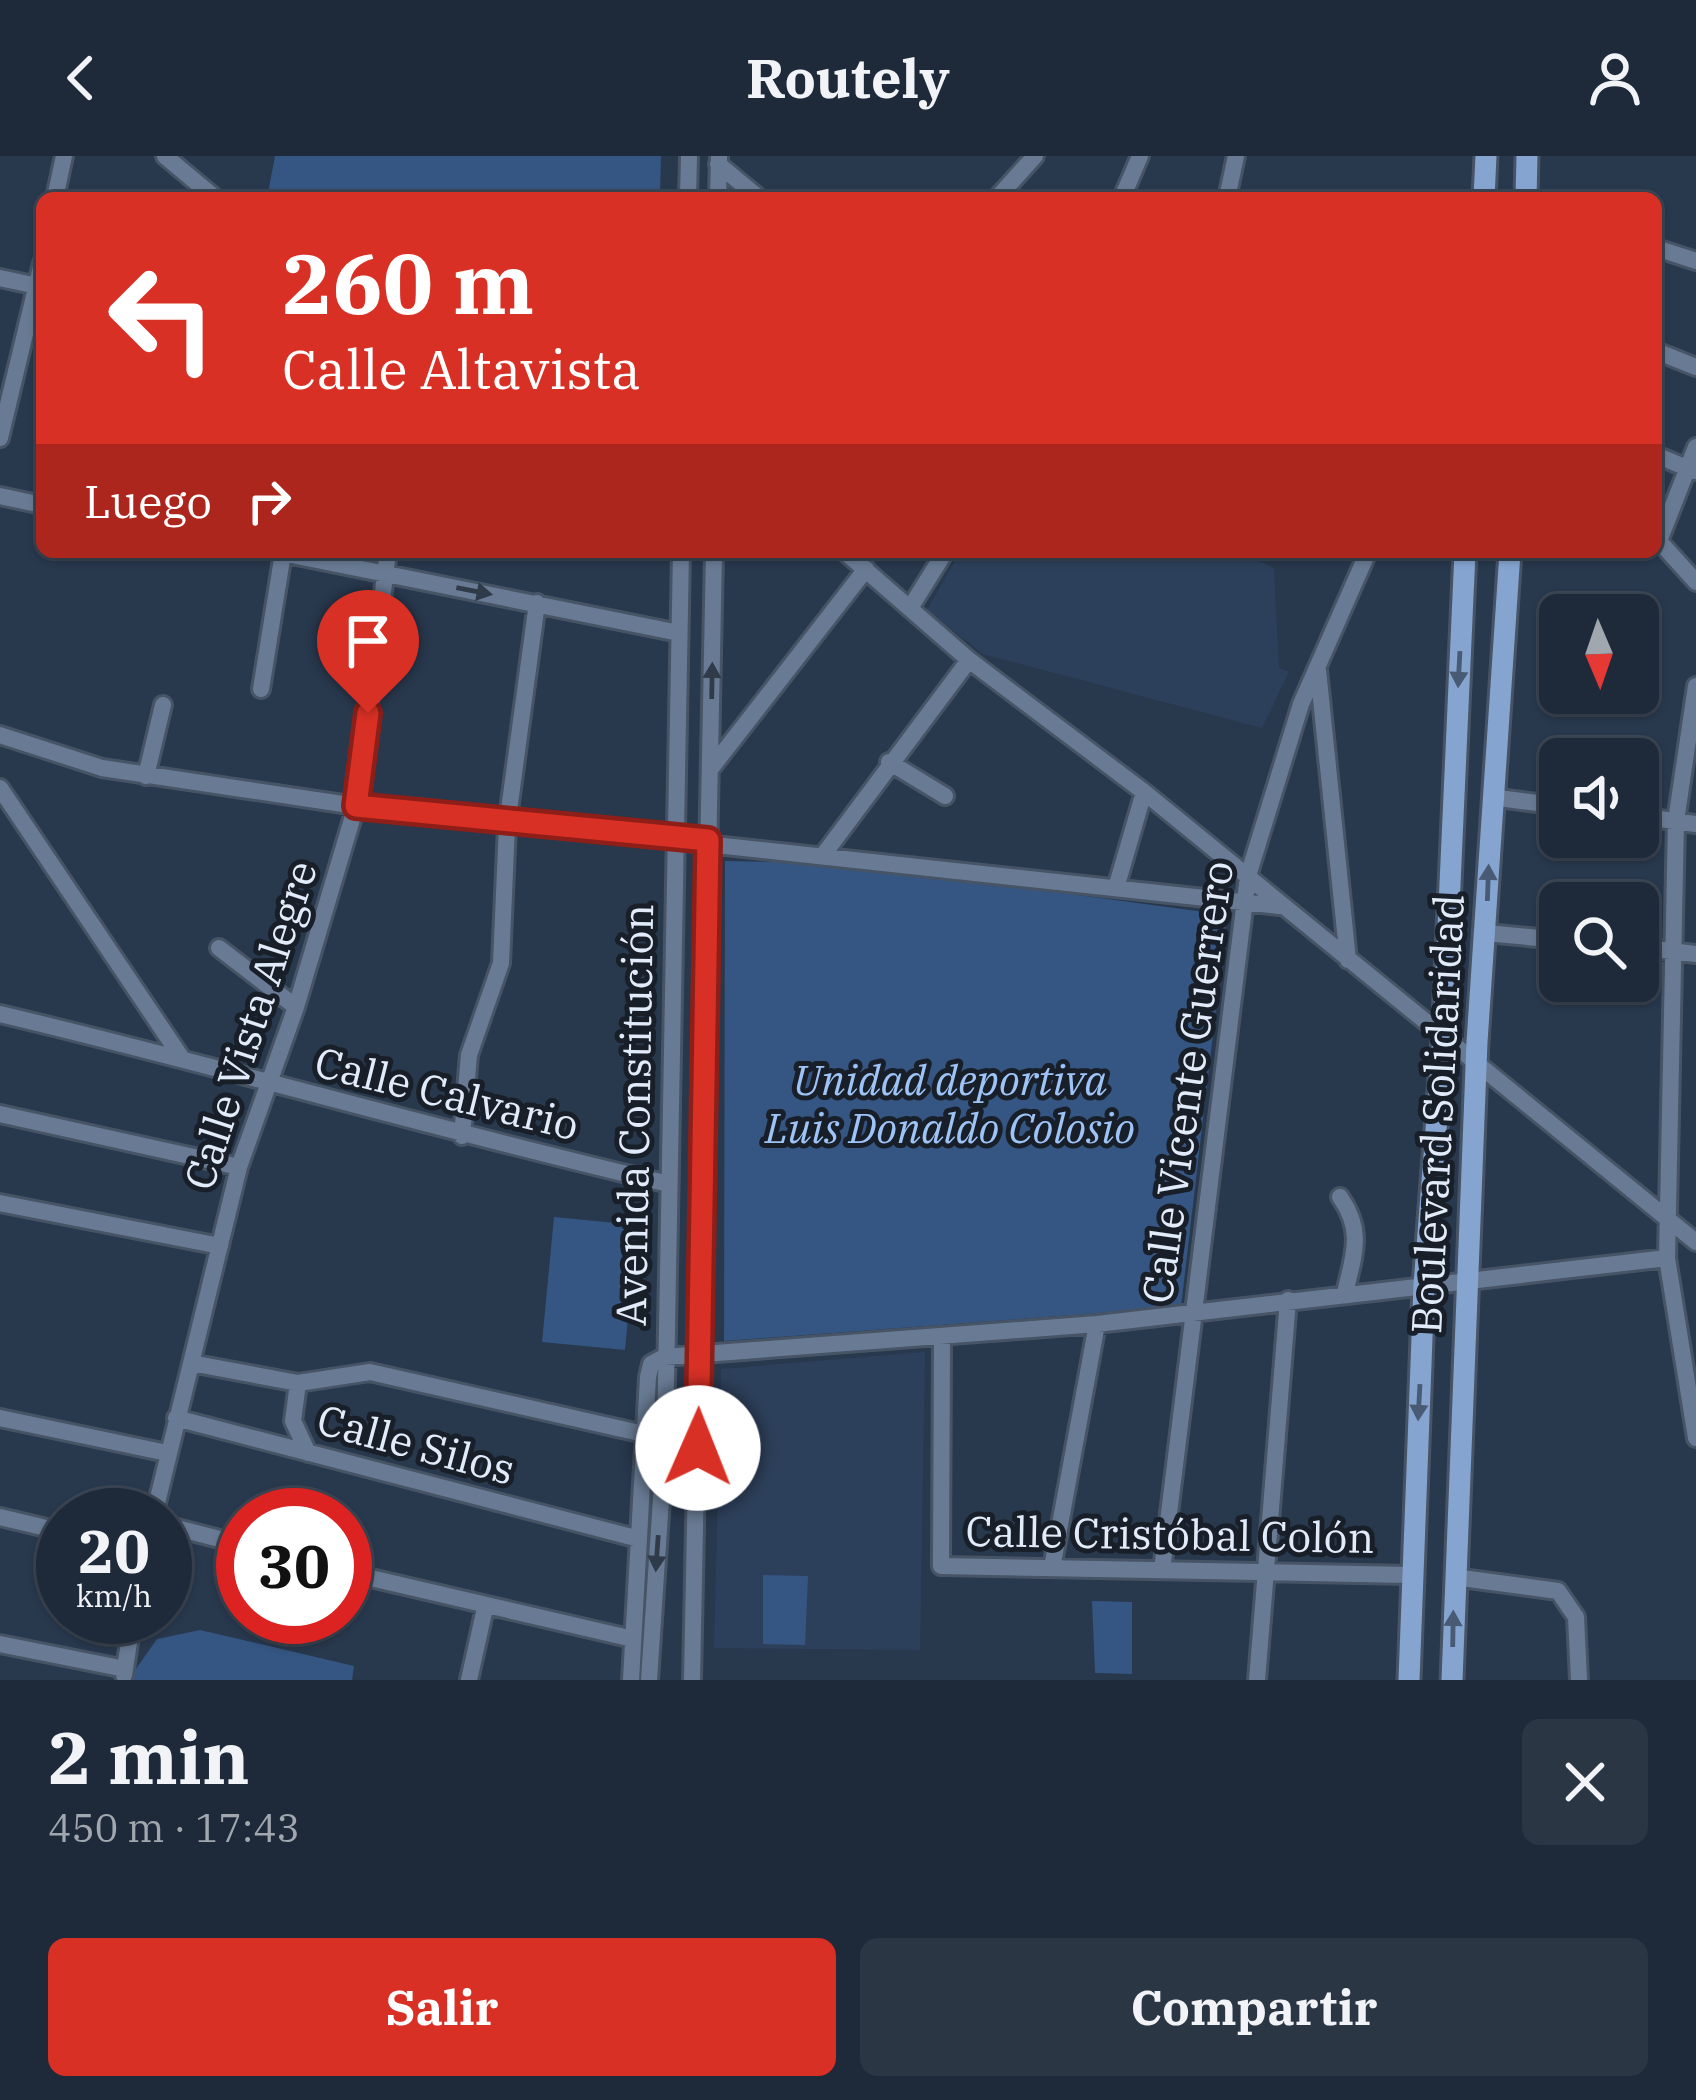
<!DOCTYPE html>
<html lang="es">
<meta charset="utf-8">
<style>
:root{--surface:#1e2a3a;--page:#2b3645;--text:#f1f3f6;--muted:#a1a7af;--line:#3c4654;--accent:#d93025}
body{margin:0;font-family:"IBM Plex Serif",serif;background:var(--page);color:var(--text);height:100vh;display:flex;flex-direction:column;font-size:45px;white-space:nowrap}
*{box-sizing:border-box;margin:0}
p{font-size:39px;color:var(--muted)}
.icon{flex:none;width:66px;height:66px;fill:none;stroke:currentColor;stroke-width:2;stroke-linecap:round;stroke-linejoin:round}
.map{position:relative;height:1524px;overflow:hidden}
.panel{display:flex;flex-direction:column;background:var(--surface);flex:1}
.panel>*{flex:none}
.banner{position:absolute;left:36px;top:36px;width:1626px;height:366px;border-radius:18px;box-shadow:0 3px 9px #0004,0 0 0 3px var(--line);background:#d93025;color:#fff;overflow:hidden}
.needle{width:78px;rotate:178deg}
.buttons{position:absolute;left:1539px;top:438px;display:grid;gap:24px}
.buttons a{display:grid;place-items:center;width:120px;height:120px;border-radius:18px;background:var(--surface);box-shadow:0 3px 9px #0004,0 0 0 3px var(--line);font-size:60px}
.speed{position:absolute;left:36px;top:1332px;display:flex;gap:24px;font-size:60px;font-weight:700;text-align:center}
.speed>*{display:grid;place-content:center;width:156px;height:156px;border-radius:50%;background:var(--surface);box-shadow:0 3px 9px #0004,0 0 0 3px var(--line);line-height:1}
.speed small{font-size:30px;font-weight:400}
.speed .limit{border:18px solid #d22;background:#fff;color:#111}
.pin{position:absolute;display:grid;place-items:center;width:102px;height:102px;color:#fff;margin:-123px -51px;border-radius:50% 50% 50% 0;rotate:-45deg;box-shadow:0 0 12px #0007}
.pin .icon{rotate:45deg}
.me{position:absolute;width:132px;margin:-66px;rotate:1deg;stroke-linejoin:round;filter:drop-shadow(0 0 9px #0008)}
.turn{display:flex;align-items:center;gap:42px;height:252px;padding:0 48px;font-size:54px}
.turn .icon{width:156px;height:156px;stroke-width:2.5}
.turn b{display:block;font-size:84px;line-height:102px}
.then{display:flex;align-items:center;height:114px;padding:0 48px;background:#0003;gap:24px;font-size:45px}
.round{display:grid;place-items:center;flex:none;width:126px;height:126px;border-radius:18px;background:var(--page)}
.head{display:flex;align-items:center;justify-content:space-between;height:204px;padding:0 48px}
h1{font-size:72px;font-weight:700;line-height:90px}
.action{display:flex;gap:24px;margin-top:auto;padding:24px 48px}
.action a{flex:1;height:138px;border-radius:18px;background:var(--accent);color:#fff;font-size:48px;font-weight:700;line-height:138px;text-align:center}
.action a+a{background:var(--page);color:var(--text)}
header{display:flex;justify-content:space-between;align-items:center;height:156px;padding:0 48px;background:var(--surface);font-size:54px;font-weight:700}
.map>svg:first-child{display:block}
.built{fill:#2d405b}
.green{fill:#355582}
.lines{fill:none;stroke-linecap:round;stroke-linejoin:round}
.minor-casing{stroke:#465466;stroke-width:22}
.major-casing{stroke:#465466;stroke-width:27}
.minor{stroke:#697b94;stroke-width:16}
.major{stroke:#85a4d0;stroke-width:21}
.oneway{fill:#303b49}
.oneway2{fill:#495b74}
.route-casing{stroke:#8d1f18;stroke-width:30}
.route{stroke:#d93025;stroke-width:21}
.labels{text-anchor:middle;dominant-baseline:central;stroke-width:10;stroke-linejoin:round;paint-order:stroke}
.street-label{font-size:42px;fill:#e1ebf9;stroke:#181f29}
.park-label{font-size:42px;font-style:italic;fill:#9dc3f7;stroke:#181f29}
</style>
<header><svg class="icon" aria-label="back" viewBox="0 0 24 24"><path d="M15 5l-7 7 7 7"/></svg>Routely<svg class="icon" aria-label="person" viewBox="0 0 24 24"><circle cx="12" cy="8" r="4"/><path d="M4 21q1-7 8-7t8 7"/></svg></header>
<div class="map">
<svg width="1696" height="1524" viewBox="0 0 1696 1524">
<rect width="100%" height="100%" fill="#28384d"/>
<!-- built -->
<path class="built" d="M960,396H1238L1274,412L1279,512L1289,516L1262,572L983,498L927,454Z
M925,1196L920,1494L714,1492L721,1213Z"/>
<!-- green -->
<path class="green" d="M275,0H661L660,42H267Z
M725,705L838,707L1227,759L1181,1151L724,1185Z
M554,1061L637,1069L625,1194L542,1186Z
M763,1419L808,1420L805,1489L763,1488Z
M1092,1445L1132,1446V1518L1095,1517Z
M200,1474L354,1510L352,1524H128L157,1483Z"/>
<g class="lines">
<defs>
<path id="minor" d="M165,0L215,42
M718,8L759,42
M55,42L64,0
M688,42L689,0
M718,42L719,1
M997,42L1035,0
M1122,42L1140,0
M1227,42L1236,0
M1656,92L1696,105
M0,122L42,131
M1656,195L1696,211
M0,282L42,107
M1696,291L1659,385L1696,426
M1656,299L1694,315
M0,340L42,349
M277,396L679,477
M845,396L969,504L1144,636L1696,1086
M910,452L945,396
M1318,514L1348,804
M1696,530L1676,665L1667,1102L1696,1282
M261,533L283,397
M0,579L102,612L356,650L1279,750
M889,606L945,640
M712,611L866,413
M146,620L163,549
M0,632L181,901
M1491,641L1560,650
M1638,660L1696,668
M824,698L969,504
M1116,732L1144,636
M1486,777L1560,784
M1638,791L1696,798
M219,792L296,851
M0,858C224,911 444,976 669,1028
M0,958L239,1011
M462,980L469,899L501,807L507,669L537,447
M1340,1041C1364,1075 1354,1098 1345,1137
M0,1047L220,1090
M942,1180L941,1410L1410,1419
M191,1207L298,1227L370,1216L644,1278
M298,1227L293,1265L308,1297
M0,1262L167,1297
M176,1262L639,1383
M154,1359L239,1011L296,851L356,650L388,396
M0,1361L63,1376
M165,1369L243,1389
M1052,1412L1097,1168
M1162,1414L1248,720L1301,548L1368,396
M345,1416L633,1483
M1454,1421L1558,1435L1576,1461L1579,1524
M0,1488L125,1513
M124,1519L133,1461
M469,1524L485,1452
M631,1524L648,1221L651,1208L664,1201L1097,1168L1667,1102
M649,1524L665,1283L681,396
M692,1524L714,396
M1257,1524L1288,1144"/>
<path id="major" d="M1484,42L1486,0
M1526,42L1527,0
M1409,1524L1424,1129L1443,883L1465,396
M1452,1524L1477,886L1510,396"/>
</defs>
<!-- minor casing -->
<use href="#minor" class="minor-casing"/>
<!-- major casing -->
<use href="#major" class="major-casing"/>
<!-- minor -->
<use href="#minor" class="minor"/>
<!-- major -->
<use href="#major" class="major"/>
</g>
<!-- one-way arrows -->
<defs><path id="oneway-solid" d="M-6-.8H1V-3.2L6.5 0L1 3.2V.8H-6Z" transform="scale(3)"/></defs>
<g class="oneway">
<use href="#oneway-solid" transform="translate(474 435) rotate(11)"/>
<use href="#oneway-solid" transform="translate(712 525) rotate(-89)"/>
<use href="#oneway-solid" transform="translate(657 1397) rotate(94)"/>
</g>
<g class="oneway2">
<use href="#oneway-solid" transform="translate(1459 513) rotate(93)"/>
<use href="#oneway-solid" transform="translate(1488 727) rotate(-88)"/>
<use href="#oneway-solid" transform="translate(1419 1246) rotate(93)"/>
<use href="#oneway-solid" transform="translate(1453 1473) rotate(-89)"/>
</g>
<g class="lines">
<defs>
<path id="route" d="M368,557L356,650L708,684L698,1292"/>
</defs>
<!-- route casing -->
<use href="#route" class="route-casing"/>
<!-- route -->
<use href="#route" class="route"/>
</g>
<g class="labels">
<!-- street labels -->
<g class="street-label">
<text transform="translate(250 869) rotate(-72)">Calle Vista Alegre</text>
<text transform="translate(1187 926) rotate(-82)">Calle Vicente Guerrero</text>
<text transform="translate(447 937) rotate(14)">Calle Calvario</text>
<text transform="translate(1437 958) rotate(-87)">Boulevard Solidaridad</text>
<text transform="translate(634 959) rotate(-89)">Avenida Constitución</text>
<text transform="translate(416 1288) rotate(15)">Calle Silos</text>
<text transform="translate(1170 1378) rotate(1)">Calle Cristóbal Colón</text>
</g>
<!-- park labels -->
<g class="park-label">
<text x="950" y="923">Unidad deportiva<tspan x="950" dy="48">Luis Donaldo Colosio</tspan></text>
</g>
</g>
</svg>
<div class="buttons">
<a><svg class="needle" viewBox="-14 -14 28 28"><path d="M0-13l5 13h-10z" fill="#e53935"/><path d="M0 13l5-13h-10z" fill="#a1a7af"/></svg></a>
<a><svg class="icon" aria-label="sound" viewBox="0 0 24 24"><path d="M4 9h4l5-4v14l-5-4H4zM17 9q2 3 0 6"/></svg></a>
<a><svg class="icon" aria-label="search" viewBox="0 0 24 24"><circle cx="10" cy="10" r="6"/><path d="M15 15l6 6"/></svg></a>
</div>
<div class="speed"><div>20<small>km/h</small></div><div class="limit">30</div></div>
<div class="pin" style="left:368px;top:557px;background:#d93025"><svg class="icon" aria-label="arrive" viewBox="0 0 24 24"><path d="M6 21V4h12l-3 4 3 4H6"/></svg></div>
<svg class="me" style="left:698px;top:1292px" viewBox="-20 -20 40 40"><circle r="19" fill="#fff"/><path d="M0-13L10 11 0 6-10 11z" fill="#d93025"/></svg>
<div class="banner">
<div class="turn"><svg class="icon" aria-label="left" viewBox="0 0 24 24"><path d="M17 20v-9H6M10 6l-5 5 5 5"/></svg><div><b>260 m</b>Calle Altavista</div></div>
<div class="then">Luego<svg class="icon" aria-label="right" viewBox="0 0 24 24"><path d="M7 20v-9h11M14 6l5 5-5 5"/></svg></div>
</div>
</div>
<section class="panel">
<div class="head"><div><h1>2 min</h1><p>450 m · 17:43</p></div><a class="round"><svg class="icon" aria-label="close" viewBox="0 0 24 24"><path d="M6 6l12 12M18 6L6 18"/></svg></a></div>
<div class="action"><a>Salir</a><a>Compartir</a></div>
</section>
